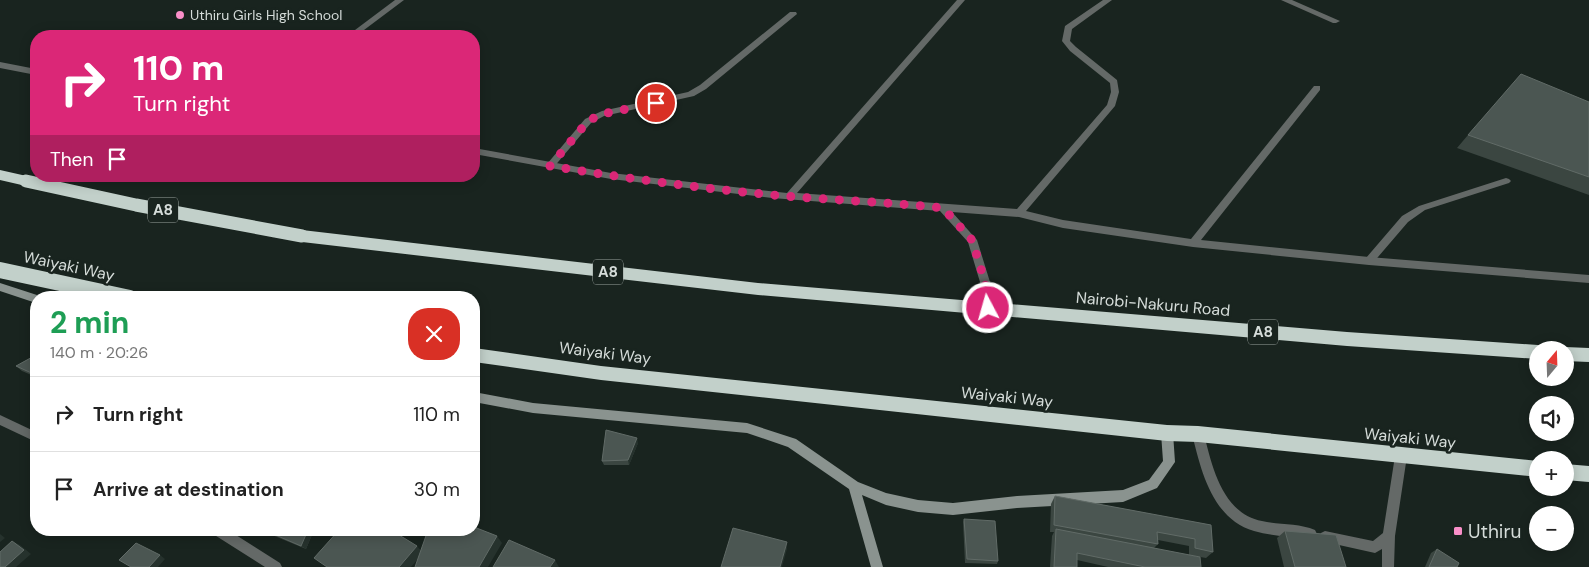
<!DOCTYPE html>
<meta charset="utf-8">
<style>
:root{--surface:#fff;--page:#f2f2f2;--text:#222;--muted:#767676;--line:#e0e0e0}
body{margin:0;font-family:"DM Sans",sans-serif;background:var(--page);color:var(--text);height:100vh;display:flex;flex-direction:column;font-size:19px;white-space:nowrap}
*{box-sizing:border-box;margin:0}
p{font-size:16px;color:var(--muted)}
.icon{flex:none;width:28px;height:28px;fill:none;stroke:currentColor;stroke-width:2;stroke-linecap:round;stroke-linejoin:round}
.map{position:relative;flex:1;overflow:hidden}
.side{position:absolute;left:30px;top:291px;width:450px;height:245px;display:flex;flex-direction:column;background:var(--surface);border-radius:20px;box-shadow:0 2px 12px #0003}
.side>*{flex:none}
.guide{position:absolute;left:30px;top:30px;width:450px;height:152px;border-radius:20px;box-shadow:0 2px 12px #0003;background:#db2777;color:#fff;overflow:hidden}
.needle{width:32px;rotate:19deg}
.tools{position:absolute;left:1529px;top:341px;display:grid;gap:10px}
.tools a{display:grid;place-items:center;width:45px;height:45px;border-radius:50%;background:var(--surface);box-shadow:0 2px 12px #0003;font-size:25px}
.pin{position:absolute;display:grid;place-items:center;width:42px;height:42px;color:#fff;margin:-21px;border:2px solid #fff;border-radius:50%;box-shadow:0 1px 5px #0007}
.me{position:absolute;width:55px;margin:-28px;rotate:354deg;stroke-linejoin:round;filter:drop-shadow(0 0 4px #0008)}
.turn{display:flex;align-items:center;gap:18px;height:105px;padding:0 20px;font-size:22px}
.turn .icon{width:65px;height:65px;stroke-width:2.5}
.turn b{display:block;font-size:35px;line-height:42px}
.then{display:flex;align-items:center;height:48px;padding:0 20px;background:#0003;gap:10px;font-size:19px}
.round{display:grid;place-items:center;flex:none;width:52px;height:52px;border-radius:20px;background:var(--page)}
.headline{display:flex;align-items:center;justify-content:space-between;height:85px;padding:0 20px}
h1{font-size:30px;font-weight:700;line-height:38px;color:#1e9e55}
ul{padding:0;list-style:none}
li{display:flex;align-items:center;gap:15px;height:75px;padding:0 20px;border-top:1px solid var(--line)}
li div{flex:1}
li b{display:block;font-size:19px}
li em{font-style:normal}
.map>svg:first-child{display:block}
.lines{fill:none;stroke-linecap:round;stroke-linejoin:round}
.lane{fill:#646967;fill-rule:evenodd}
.street{fill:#646967;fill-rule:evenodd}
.secondary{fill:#8a938f;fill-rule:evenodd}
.highway{fill:#c2d0ca;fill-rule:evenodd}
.highway-bridge-far1{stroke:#c2d0ca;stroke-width:13}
.highway-bridge{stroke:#c2d0ca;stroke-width:16}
.wall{fill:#3b4641}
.shaded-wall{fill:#26322d}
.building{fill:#4b5652;stroke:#616b67}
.route{stroke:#db2777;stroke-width:9;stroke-dasharray:0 16.2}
.poi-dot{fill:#f98fc8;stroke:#19241f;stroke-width:2}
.labels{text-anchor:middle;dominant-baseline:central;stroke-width:5;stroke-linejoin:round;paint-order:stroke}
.far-poi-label{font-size:14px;fill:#d5dcd9;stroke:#19241f;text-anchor:start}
.shield{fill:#19241f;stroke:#9da5a1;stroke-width:1}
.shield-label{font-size:15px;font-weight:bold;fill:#d5dcd9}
.street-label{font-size:16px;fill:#d5dcd9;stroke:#19241f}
.near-poi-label{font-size:19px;fill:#d5dcd9;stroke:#19241f;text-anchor:start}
</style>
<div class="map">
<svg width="1589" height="567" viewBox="0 0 1589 567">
<rect width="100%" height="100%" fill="#19241f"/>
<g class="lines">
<!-- lane -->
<path class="lane" d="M790,12H796L797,14L706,89L694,96L604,116L591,123L553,168H547L545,166L547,164L585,119L602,111L688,92L700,85Z
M1506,178L1509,179L1511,181L1509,183L1425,210L1408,222L1372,264H1366L1364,261L1366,258L1402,216L1419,206Z
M1198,429L1202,430L1204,434C1212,467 1223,514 1262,521C1279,525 1299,523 1315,530L1317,534L1315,538L1311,540C1292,537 1272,536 1254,531C1212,519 1201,470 1192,434L1194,430Z
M1401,451L1405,452L1407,456L1395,536L1394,567H1382V549L1375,553L1321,541L1319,537L1321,533L1325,531L1373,541L1383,533L1395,456L1397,452Z"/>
<!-- street -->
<path class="street" d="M395,0H404L356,36H347Z
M957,0H965L797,193L1017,209L1107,105L1111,92L1110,83L1070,51L1062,41L1065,26L1103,0H1112L1072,29L1070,41L1076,47L1117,80L1119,92L1115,106L1026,211L1063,220L1191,239L1314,86H1320V90L1201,240L1369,257L1589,275V283L1369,265L1193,247L1063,228L1019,217L952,212L977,240L990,282L993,308L992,311H984L983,308L980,282L968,242L940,211L772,198L611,179L474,154V148L611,173L787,193Z
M1281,0H1292L1340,21L1336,23H1333Z
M0,62L36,69V75L0,68Z
M0,415L36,432V442L0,425Z
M211,530H228L280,563L282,567H265L213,534Z"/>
<!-- secondary -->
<path class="secondary" d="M0,283L40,296V298H36V303L0,291Z
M474,392L533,403L747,423L796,439L858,482L886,493L918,500L953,503L1017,496L1123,490L1149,480L1163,461L1161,433L1163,429L1167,428L1171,429L1173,433L1175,462L1157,488L1123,502L1017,508L953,515L918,512L886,505L862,495L883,567H871L849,489L788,447L747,433L533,413L474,402Z"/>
<!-- highway -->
<path class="highway" d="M0,170L31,177L33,181L31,185L26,186L0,180Z
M302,230L758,283L1347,332L1538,345L1544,347L1545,350H1538V359L1347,346L758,295L302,242L297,240L295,236L297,232Z
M1565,347L1589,348V362L1565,361V350H1559Z
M474,348L601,366L1167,425L1198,426L1538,461V477L1198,442L1167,441L601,380L474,362Z
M1565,464L1589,466V482L1565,480Z"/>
<!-- highway-bridge-far1 -->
<path class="highway-bridge-far1" d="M26,181L136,205L302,236"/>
<!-- highway-bridge -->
<path class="highway-bridge" d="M0,270L130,298"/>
</g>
<!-- wall -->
<path class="wall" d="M1589,102V195L1457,148L1468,135Z
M36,116V125L32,120Z
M36,355V377L22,371L16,366Z
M638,443L629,465H604L602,461Z
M1055,496L1211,525L1213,552L1206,558L1189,555V546L1158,540V544L1154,548L1201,567H1108L1077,560V567H1050L1052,536L1054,532H1050L1051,504Z
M964,519L998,561L997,564L965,563L963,522Z
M260,530H314L306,549Z
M1285,531L1346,567H1284L1277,538Z
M1437,549L1457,567H1425L1431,553Z"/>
<!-- shaded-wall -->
<path class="shaded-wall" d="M637,438L638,443L629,465L628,460Z
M308,530H314L306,549L301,546Z
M0,534L5,538L0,542Z
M497,536L502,543L488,567H479Z
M12,541L20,545L31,554L16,567H5Z
M787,542V549L782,567H780Z
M417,546L423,553L411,567H399Z
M160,555L165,559L158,567H149Z
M555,560L559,567H550Z"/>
<!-- building -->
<path class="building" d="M1521,74L1589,102V177L1468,135Z
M36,116V121L32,120Z
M36,355V375L16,366Z
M606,430L637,438L628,460L602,461Z
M1055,496L1211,525L1213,552L1195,548V539L1157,532L1158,544L1054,525Z
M36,507V512L33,510Z
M964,519L995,521L998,561L967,559Z
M474,527L497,536L479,567H415L428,530H474Z
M733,528L787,542L780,567H721Z
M1056,529L1200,557L1201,567H1145L1077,553V567H1054Z
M264,530H308L301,546Z
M339,530H391L417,546L399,567H327L314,558Z
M1285,531L1336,535L1346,567H1295Z
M509,540L555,560L550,567H493Z
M12,541L24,550L5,567H0V552Z
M136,543L160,555L149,567H131L119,560Z
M1437,549L1459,563L1457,567H1429Z"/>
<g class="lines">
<!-- route -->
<path class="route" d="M656,103L602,114L588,121L550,166C624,178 698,188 773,195C829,200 887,202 943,208L972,240L985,282L988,308"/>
</g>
<!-- markers -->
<g class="poi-dot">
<circle cx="180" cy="15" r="5"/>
<rect x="1453" y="526" width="10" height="10" rx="2.5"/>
</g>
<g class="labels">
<!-- far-poi labels -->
<g class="far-poi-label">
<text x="190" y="15">Uthiru Girls High School</text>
</g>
<!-- shield labels -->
<g class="shield">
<rect x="148" y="197.5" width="30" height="25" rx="4"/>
<rect x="593" y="259.5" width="30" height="25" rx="4"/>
<rect x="1248" y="319.5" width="30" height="25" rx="4"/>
</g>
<g class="shield-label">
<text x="163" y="210">A8</text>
<text x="608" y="272">A8</text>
<text x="1263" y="332">A8</text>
</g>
<!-- street labels -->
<g class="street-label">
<text transform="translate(69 266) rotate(12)">Waiyaki Way</text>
<text transform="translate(1153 304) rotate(5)">Nairobi-Nakuru Road</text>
<text transform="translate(605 353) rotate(7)">Waiyaki Way</text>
<text transform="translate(1007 397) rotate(6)">Waiyaki Way</text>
<text transform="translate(1410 438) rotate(6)">Waiyaki Way</text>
</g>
<!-- near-poi labels -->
<g class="near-poi-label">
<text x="1468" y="531">Uthiru</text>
</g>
</g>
</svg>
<div class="tools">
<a><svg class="needle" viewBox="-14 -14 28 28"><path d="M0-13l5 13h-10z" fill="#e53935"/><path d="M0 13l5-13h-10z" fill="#767676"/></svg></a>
<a><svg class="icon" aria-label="sound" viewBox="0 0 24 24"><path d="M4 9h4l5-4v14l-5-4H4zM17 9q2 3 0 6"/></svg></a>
<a>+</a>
<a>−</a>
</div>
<div class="pin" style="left:656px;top:103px;background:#d93025"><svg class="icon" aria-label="arrive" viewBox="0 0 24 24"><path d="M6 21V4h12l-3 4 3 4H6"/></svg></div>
<svg class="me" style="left:988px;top:308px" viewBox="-20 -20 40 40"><circle r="17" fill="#db2777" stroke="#fff" stroke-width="3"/><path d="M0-11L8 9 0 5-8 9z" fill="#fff"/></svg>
<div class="guide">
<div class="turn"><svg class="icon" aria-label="right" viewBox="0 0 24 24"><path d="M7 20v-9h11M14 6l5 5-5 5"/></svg><div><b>110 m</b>Turn right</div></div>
<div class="then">Then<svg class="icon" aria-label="arrive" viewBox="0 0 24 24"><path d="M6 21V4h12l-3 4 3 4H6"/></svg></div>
</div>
<section class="side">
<div class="headline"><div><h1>2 min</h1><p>140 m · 20:26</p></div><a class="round" style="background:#d93025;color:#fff"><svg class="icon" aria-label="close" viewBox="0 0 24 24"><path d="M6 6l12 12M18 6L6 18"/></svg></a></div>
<ul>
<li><svg class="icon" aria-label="right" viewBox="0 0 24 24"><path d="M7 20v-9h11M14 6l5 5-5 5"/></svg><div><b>Turn right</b></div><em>110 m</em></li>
<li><svg class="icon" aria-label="arrive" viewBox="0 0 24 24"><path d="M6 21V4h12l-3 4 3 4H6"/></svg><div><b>Arrive at destination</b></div><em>30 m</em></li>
</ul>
</section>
</div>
